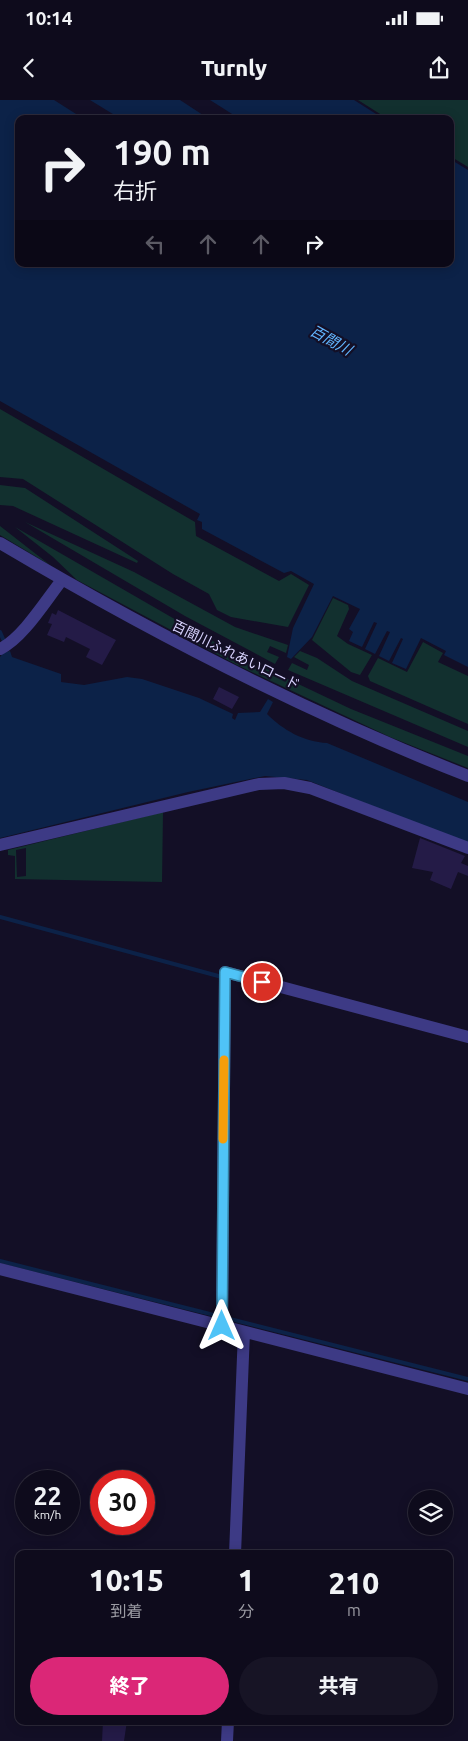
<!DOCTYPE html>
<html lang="ja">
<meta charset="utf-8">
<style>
:root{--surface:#0e0b1c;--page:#171425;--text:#f1f3f6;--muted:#9b9ba3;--line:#2e2b3b;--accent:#db2777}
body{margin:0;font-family:Ubuntu,"Noto Sans JP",sans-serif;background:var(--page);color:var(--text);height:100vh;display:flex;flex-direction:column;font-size:19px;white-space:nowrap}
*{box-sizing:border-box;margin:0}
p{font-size:16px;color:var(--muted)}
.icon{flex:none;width:28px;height:28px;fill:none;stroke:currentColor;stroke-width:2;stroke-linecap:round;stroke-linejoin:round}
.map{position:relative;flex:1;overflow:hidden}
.side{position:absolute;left:15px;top:1450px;width:438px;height:175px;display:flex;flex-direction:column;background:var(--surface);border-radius:10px;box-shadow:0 2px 12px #0003,0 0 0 1px var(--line)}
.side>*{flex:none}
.hud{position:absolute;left:15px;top:15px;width:439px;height:152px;border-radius:10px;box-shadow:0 2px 12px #0003,0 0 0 1px var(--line);background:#0e0b1c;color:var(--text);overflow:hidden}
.fabs{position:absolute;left:408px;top:1390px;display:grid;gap:10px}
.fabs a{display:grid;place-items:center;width:45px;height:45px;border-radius:50%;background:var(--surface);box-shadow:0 2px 12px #0003,0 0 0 1px var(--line);font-size:25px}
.speed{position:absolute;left:15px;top:1370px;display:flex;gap:10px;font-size:25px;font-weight:700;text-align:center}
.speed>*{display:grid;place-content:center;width:65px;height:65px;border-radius:50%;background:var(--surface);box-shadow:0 2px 12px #0003,0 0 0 1px var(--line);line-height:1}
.speed small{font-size:12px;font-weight:400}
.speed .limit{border:8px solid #d22;background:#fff;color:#111}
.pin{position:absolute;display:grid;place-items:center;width:42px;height:42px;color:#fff;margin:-21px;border:2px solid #fff;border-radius:50%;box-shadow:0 1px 5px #0007}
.me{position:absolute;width:55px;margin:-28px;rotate:0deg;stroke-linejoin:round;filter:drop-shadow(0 0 4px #0008)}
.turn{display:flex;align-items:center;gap:18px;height:105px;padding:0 15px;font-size:22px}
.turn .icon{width:65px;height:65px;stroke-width:2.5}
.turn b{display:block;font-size:35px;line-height:42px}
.lanes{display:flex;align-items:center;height:48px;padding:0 15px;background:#0003;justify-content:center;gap:25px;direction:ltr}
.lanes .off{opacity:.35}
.eta{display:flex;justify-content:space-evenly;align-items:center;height:85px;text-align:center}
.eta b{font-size:30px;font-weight:800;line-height:35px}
.primary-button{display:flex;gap:10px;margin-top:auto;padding:10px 15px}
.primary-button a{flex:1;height:58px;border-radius:30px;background:var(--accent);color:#fff;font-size:20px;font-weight:800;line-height:58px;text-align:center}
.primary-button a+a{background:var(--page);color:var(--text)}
.status{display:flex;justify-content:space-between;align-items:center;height:35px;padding:0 25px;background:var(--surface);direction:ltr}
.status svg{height:14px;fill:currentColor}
header{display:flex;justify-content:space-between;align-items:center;height:65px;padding:0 15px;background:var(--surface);font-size:22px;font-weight:800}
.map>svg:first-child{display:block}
.green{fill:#12302f;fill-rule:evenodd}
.water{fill:#0c2248}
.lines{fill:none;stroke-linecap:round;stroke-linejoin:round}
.stream{stroke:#0c2248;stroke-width:4}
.building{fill:#241b47}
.minor{stroke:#3d3a85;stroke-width:12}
.tertiary{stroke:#3d3a85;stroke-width:12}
.route-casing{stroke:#337fa1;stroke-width:12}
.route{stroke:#4fc3f7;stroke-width:9}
.slow{stroke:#f59e0b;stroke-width:9}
.labels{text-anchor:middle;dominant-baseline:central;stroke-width:4.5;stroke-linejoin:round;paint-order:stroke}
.street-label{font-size:14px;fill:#d9d4ff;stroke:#130f26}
.water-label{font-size:15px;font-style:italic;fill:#62b6ff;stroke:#130f26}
</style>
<div class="status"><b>10:14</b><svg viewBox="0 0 49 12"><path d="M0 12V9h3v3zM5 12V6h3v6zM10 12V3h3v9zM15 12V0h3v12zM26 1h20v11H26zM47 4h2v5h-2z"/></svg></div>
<header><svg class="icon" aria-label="back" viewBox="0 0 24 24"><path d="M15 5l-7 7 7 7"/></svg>Turnly<svg class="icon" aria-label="share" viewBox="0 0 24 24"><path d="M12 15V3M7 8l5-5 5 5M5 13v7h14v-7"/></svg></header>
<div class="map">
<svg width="468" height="1641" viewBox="0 0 468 1641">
<rect width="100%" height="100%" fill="#130f26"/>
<!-- green -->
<path class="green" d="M358,0H468V67L450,56V19H388Z
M0,309L195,422L196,436L279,481L291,474L309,485L288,527L231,517L217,510L209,494L173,474L23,379L0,377Z
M0,385L25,388L138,461L137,463L13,406L0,405Z
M25,422L134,472L235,527L288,545L286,553L270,546L267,552L279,557L275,564L185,516Z
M0,426L50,465L0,435Z
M15,427L237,555L351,609L468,656V668L390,637L237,565L77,480L53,457Z
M333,498L348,505L349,509L337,536L348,544L372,555L360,575L351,572L312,540Z
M423,542L443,553L438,562L468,576V624L370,581L368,576L378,558L407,572Z
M300,551L317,558L352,581L468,631V647L288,570L292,563L307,570L309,565L294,557Z
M163,712L162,782L15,779V756L8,755V750ZM26,748V776L17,777L16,750Z"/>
<!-- water -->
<path class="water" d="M0,0H54L84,19H19V164H294V166L296,164H450V59L468,70V567L444,555L446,551L421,538L406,569L392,563L403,539L401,538L389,561L379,556L390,532L387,531L375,554L365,549L377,523L374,522L362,547L349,541L353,532L349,529L360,509L333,496L312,537L291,559L287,557L293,528L314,484L291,471L284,473L202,429V422L197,420L200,414L0,301Z
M90,0H180L209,19H121Z
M210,0H354L384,19H240Z
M10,551L12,557L61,574V582L84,585L127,577L142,579L199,598L233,614L232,618L235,620L238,613L260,612L268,599L273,602L267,614C283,630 304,642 327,643L468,702V744L307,680L265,676L188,692L0,738V557L3,553Z"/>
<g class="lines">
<!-- stream -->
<path class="stream" d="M0,532L3,539
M0,817L222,877
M0,1161L468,1279"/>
</g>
<!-- building -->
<path class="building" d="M58,510L116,540L102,565L86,557L90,549L66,537L64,542L47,535L52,524L48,523L52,513L56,515Z
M219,587L239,597L232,609L213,599Z
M420,738L465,756L461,763L468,766V776L458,772L451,789L430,780L433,772L412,768Z
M103,1621H127L124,1641H102Z"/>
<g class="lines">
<!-- minor -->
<path class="minor" d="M0,549C23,538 46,500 62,480
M0,745L259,684L284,683L310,688L468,748
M0,1169L468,1289
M222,1226L225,872L468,937
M235,1454L244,1232
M227,1641L228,1621"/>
<!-- tertiary -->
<path class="tertiary" d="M0,443C150,532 305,612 468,676"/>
</g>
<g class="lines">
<defs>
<path id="route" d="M222,1226L225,872L262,882"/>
</defs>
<!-- route casing -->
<use href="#route" class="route-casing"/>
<!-- route -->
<use href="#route" class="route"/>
<!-- slow -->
<path class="slow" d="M223,1039L224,960"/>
</g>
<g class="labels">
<!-- street labels -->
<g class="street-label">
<text transform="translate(236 555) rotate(26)">百間川ふれあいロード</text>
</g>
<!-- water labels -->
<g class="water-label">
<text transform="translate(331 240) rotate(29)">百間川</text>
</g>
</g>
</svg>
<div class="fabs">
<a><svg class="icon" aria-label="layers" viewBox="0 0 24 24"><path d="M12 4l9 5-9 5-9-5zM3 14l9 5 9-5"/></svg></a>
</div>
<div class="speed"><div>22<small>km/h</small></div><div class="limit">30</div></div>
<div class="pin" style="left:262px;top:882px;background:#d93025"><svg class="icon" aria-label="arrive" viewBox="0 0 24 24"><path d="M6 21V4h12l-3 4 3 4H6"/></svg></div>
<svg class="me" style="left:222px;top:1226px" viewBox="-20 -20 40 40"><path d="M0-17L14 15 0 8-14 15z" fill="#4fc3f7" stroke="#fff" stroke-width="4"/></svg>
<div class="hud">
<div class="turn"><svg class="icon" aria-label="right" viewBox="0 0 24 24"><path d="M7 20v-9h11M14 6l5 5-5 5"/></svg><div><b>190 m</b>右折</div></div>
<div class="lanes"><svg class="icon off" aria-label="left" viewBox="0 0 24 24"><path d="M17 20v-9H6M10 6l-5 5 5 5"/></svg><svg class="icon off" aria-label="ahead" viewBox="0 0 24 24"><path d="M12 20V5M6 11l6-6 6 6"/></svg><svg class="icon off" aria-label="ahead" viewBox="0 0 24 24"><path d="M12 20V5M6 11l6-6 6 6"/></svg><svg class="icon" aria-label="right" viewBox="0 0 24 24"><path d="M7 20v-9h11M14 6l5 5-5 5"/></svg></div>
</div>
<section class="side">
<div class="eta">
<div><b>10:15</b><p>到着</p></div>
<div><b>1</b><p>分</p></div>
<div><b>210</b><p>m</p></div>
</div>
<div class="primary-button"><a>終了</a><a>共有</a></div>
</section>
</div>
